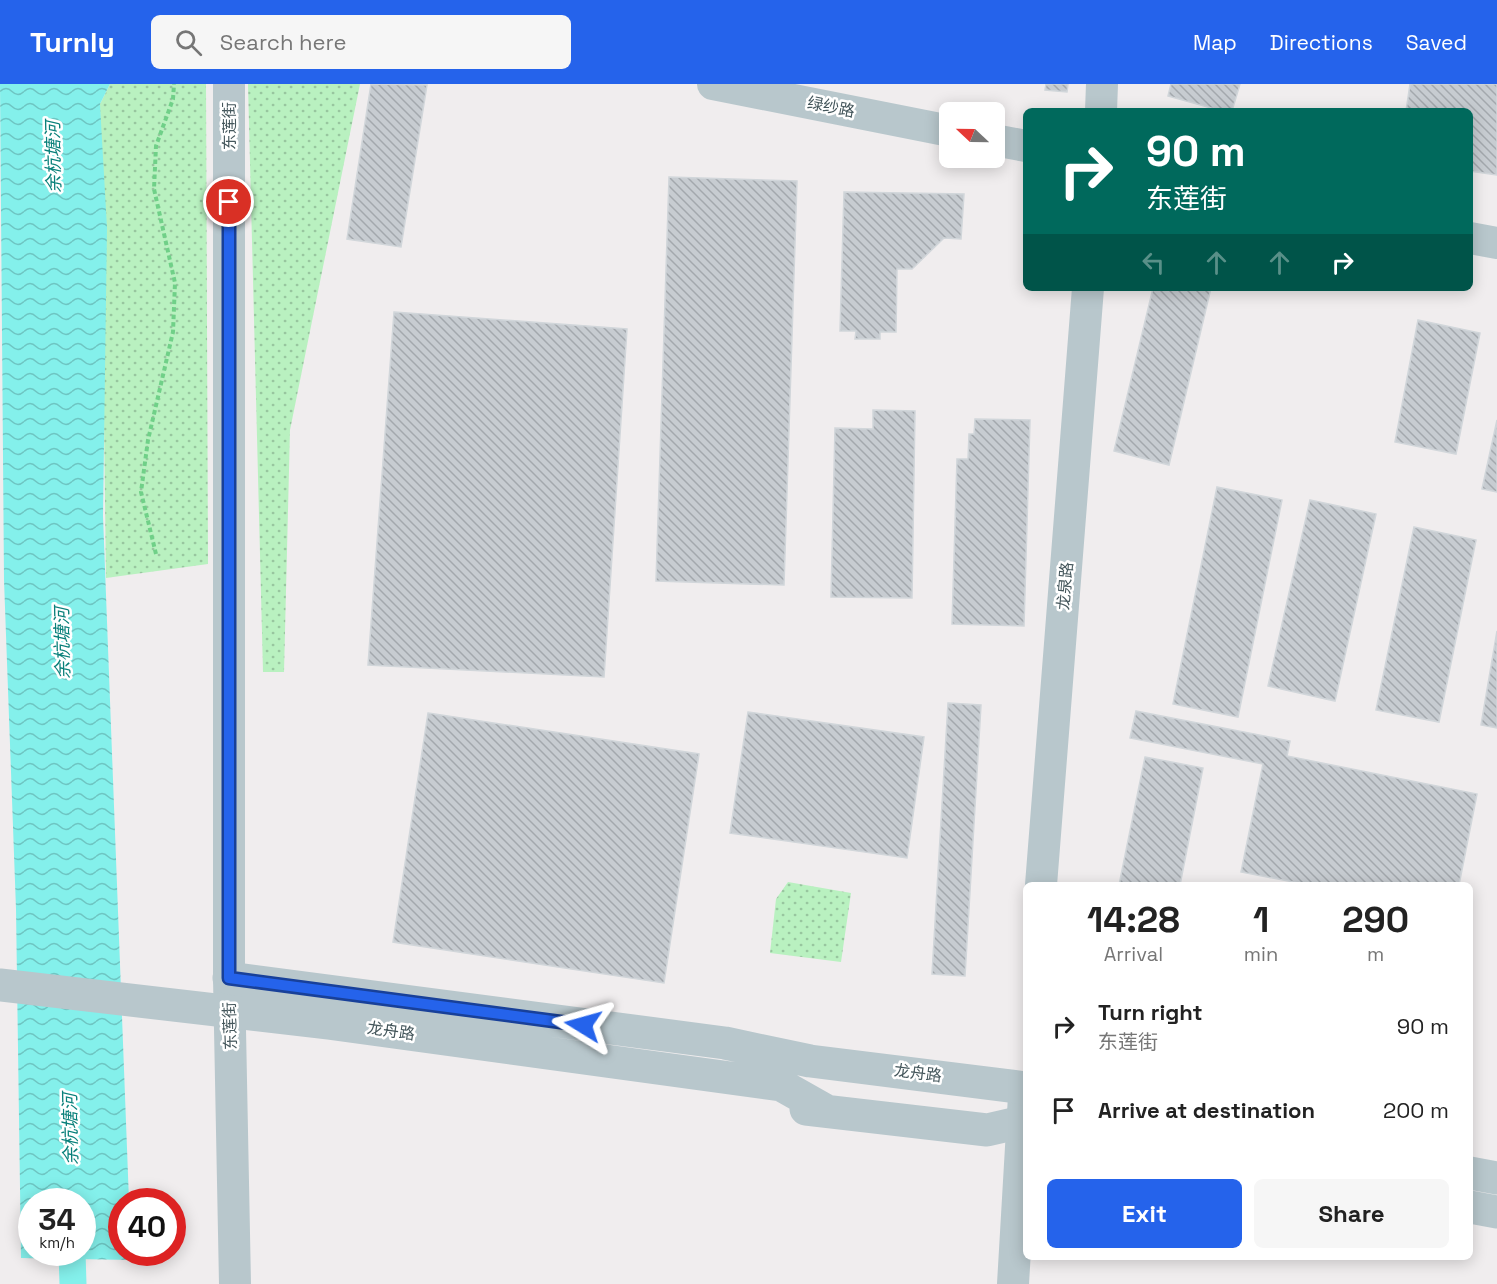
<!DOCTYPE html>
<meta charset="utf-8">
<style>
:root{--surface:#fff;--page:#f6f6f6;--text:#222;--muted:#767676;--accent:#2563eb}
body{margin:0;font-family:"Space Grotesk","Noto Sans SC",sans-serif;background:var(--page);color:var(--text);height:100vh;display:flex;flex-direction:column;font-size:22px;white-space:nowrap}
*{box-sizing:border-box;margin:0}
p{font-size:20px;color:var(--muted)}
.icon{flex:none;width:33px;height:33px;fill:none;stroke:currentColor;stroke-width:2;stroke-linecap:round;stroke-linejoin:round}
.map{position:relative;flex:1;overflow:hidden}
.side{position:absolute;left:1023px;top:798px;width:450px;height:378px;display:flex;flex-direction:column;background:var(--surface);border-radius:9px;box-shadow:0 3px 15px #0003}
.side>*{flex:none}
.hud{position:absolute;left:1023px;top:24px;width:450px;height:183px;border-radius:9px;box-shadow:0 3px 15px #0003;background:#00695c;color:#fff;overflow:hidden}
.needle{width:39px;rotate:292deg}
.tools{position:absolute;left:939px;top:18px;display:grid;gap:12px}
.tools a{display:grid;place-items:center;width:66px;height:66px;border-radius:9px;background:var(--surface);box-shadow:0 3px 15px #0003;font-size:30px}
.speed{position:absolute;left:18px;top:1104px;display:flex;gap:12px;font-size:30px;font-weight:700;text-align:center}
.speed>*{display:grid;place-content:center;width:78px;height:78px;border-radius:50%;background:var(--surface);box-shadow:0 3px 15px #0003;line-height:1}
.speed small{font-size:15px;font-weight:400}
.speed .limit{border:9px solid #d22;background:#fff;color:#111}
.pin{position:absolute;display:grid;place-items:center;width:51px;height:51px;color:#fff;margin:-26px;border:3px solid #fff;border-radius:50%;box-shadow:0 2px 6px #0007}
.me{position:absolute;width:66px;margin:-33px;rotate:278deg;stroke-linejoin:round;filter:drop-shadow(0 0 4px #0008)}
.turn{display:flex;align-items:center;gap:21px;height:126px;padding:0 24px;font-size:27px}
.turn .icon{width:78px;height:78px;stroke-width:2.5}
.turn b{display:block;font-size:42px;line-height:51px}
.lanes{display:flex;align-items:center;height:57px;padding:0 24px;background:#0003;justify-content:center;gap:30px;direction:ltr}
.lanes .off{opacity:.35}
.eta{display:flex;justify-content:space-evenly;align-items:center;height:102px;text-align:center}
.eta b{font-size:36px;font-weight:700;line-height:42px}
.button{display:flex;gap:12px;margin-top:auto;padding:12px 24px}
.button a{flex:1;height:69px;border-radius:9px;background:var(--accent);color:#fff;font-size:24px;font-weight:700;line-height:69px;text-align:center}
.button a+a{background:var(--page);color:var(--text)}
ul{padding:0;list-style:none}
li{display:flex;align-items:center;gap:18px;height:84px;padding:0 24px}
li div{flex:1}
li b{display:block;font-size:22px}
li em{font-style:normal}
header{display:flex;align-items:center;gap:36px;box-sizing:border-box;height:84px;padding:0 30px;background:var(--accent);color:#fff}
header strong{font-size:28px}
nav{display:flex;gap:33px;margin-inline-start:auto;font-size:21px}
.search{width:420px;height:54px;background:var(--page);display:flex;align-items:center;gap:15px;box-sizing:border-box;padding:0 21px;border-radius:9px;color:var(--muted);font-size:22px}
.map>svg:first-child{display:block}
.green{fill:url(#green-dots)}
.water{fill:url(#water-waves);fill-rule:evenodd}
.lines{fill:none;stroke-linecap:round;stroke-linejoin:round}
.canal{stroke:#84f0eb;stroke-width:27}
.building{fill:url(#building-back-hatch);stroke:#d1d6da;stroke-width:1.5}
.path{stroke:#70d088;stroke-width:4;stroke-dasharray:4.5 3;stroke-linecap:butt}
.minor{stroke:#b8c7cc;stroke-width:32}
.tertiary{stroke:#b8c7cc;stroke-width:33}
.route-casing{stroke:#184099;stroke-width:15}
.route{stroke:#2563eb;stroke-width:10}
.labels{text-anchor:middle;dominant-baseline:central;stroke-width:5;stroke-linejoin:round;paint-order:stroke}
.street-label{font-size:16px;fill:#45575c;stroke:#fff}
.water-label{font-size:18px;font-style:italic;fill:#09807a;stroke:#fff}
</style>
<header>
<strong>Turnly</strong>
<div class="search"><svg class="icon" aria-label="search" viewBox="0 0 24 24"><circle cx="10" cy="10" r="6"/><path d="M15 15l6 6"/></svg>Search here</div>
<nav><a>Map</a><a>Directions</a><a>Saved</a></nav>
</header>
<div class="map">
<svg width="1497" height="1200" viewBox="0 0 1497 1200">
<defs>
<pattern id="green-dots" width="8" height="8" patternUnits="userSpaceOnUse" patternTransform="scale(1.5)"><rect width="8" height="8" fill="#b9f1c0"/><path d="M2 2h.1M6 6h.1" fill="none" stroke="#98c69f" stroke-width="1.8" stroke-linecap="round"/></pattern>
<pattern id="water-waves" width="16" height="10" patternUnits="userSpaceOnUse" patternTransform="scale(1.5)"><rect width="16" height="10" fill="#84f0eb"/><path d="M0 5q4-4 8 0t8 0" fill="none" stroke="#6ec5c2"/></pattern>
<pattern id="building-back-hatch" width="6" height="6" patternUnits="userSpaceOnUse" patternTransform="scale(1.5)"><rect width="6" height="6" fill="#c7ccd1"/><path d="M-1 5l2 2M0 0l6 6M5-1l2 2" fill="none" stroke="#a3a8ad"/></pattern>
</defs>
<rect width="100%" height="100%" fill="#f0edee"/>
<!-- green -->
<path class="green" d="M110,0H206L208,480L106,494L100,20Z
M248,0H360L290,346L284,588H263Z
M788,798L851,809L841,878L770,869L776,815Z"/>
<!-- water -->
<path class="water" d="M0,0H110L100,20L107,144L103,432L129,1117L122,1118V1168L131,1169L132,1176L21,1174L16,825L4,496ZM32,1118H82V1168H32Z"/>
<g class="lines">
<!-- canal -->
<path class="canal" d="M72,1168L73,1200"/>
</g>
<!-- building -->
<path class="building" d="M371,0L427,1L401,163L347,155Z
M1046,0H1068L1067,8L1045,6Z
M1171,0H1240L1232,27H1222L1168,12Z
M1410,0H1497V91L1470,87V27H1406Z
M669,93L797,97L784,501L656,497Z
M844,108L964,110L961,155L944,154L912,185H897L896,248H880V255H855L856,247H840Z
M1153,204H1211L1169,381L1114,367Z
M394,228L627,245L604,593L368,581Z
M1418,236L1480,249L1456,370L1395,358Z
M873,326L915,327L912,514L831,513L835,344L873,345Z
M975,335L1030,336L1024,542L952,540L957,375H968L969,350H974Z
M1497,336V408L1482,405Z
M1217,403L1282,416L1238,633L1173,620Z
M1310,416L1376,430L1335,617L1268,602Z
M1414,443L1476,456L1439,638L1376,626Z
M1497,547V644L1481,641Z
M948,619L981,621L965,892L932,890Z
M1136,627L1290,657L1287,672L1477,710L1459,801H1309L1241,788L1263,680L1130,654Z
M748,628L924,653L907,774L730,749Z
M428,629L699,670L664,899L393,858Z
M1145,673L1203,684L1180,801H1119Z"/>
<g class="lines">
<!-- path -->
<path class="path" d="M156,470L141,408L148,356L173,248L175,199L154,105L156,62L173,15L174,0"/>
<!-- minor -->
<path class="minor" d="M229,0V894L235,1200
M713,0L950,47
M1101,27L1102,0
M994,56L1026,62
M1470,154L1497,159
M1041,801L1088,204
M1013,1200L1024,1012"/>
<!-- tertiary -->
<path class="tertiary" d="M229,894L725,959L810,977L1026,1004
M0,901L329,939L781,1001L827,1027
M806,1025L987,1046L1026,1037
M1470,1089L1497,1094
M1470,1123L1497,1128"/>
</g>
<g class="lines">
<defs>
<path id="route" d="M229,118V894L583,941"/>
</defs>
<!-- route casing -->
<use href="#route" class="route-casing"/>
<!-- route -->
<use href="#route" class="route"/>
</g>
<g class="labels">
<!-- street labels -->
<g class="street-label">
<text transform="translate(831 23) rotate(11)">绿纱路</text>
<text transform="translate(229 42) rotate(-90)">东莲街</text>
<text transform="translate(1065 502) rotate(-85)">龙泉路</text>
<text transform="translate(230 942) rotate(-92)">东莲街</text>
<text transform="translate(391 947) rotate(8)">龙舟路</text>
<text transform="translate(918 989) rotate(7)">龙舟路</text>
</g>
<!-- water labels -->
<g class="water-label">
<text transform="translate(53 73) rotate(-91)">余杭塘河</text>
<text transform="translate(62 559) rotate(-91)">余杭塘河</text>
<text transform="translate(70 1045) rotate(-91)">余杭塘河</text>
</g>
</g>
</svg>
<div class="tools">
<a><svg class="needle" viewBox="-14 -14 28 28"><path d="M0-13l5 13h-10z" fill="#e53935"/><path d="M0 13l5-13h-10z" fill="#767676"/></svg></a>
</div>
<div class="speed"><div>34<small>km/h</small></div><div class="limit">40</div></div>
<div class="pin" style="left:229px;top:118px;background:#d93025"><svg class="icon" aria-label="arrive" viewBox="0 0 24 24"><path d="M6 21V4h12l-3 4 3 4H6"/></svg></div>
<svg class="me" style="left:583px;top:941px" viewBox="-20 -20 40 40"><path d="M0-17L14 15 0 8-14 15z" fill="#2563eb" stroke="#fff" stroke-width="4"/></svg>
<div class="hud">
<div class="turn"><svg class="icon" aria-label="right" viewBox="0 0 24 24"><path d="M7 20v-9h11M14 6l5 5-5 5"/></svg><div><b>90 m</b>东莲街</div></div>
<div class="lanes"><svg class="icon off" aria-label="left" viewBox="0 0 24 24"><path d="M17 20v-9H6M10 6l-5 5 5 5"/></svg><svg class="icon off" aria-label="ahead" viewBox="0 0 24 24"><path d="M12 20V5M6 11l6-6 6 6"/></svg><svg class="icon off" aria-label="ahead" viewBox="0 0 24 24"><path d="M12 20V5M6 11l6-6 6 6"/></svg><svg class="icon" aria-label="right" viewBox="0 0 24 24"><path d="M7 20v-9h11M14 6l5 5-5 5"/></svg></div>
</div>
<section class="side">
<div class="eta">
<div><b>14:28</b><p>Arrival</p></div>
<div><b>1</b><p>min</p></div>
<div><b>290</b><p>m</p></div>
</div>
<ul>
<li><svg class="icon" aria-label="right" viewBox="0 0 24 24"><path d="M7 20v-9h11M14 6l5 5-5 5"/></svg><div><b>Turn right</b><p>东莲街</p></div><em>90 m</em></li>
<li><svg class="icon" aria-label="arrive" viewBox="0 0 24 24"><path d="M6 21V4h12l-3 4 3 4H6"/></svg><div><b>Arrive at destination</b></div><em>200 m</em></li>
</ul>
<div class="button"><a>Exit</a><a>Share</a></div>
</section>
</div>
